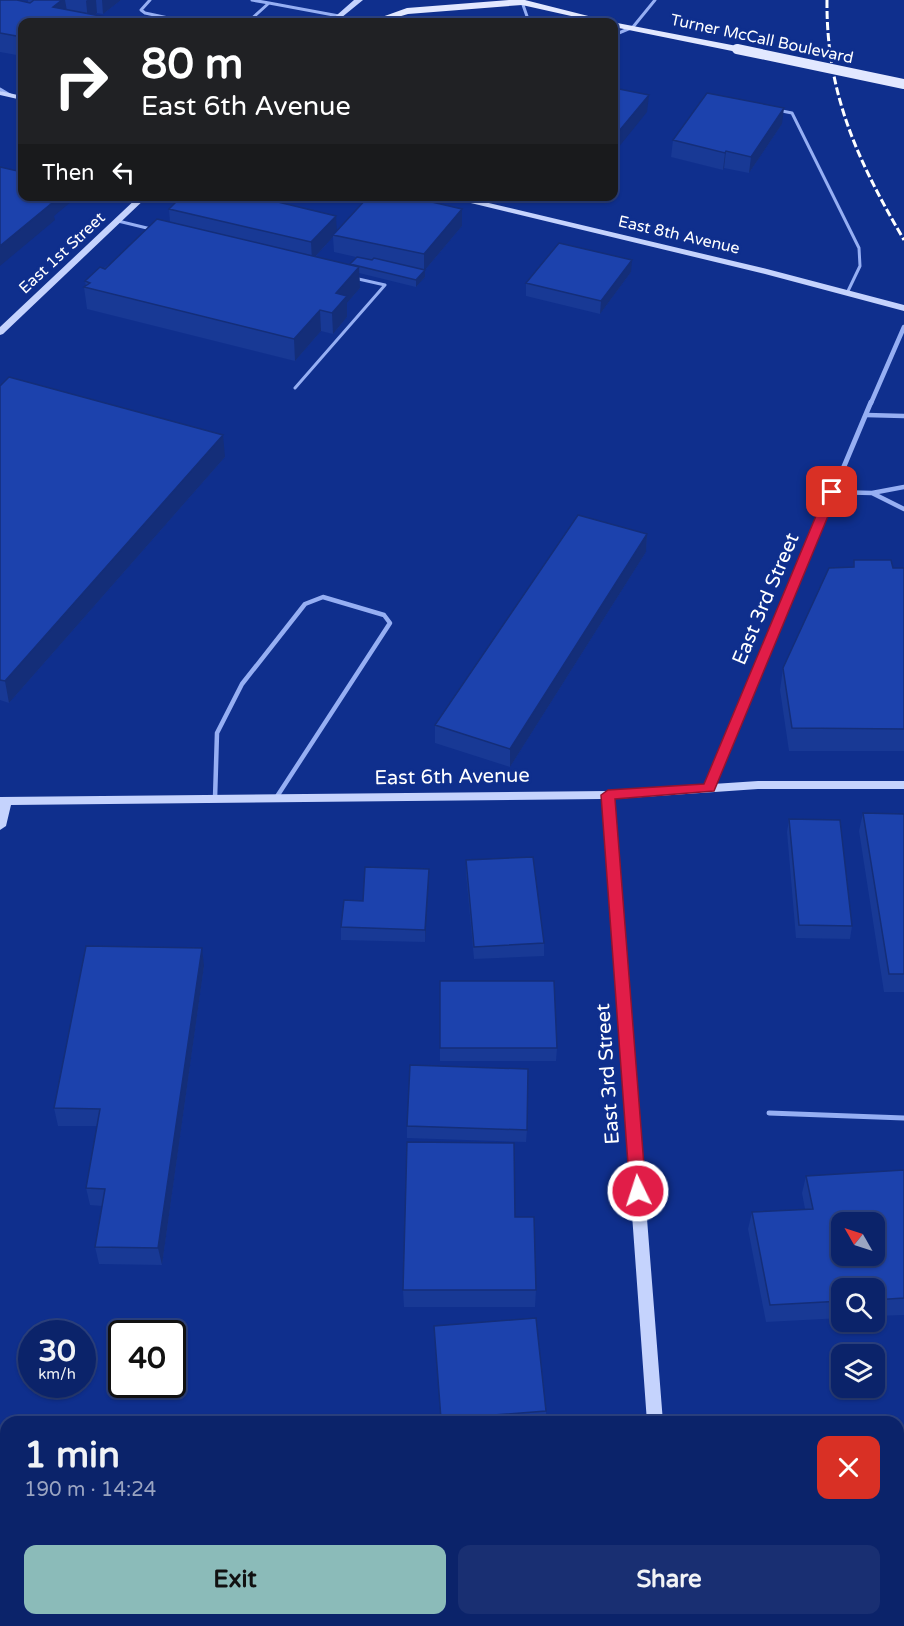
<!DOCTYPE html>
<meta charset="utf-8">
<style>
:root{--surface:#0b236a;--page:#192f72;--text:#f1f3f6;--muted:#9aa4c1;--line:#2b407e;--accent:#8bbbb9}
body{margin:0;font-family:"Varela Round",sans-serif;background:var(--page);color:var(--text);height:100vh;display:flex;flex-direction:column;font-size:22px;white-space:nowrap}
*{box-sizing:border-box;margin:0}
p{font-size:20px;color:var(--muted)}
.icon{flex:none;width:33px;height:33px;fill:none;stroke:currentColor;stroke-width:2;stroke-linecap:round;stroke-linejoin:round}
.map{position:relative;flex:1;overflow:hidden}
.sheet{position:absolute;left:0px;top:1416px;width:904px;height:210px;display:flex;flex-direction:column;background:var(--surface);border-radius:18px 18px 0 0;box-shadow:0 2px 4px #0004,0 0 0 2px var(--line)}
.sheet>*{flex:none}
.top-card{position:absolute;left:18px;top:18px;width:600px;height:183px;border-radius:12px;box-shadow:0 2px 4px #0004,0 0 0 2px var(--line);background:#202124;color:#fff;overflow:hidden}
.needle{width:39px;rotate:309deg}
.fabs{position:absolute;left:831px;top:1212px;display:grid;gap:12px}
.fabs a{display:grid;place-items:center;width:54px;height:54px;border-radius:12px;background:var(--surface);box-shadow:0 2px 4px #0004,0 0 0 2px var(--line);font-size:30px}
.speed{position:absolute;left:18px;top:1320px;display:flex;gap:12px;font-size:30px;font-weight:700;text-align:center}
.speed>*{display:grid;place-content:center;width:78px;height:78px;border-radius:50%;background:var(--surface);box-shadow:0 2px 4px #0004,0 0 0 2px var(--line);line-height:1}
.speed small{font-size:15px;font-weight:400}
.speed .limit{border:3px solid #111;border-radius:9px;background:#fff;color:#111}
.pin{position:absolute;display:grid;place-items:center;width:51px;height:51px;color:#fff;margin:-26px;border-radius:12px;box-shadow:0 3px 9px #0006}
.me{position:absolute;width:66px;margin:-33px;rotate:356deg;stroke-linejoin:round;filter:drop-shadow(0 0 4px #0008)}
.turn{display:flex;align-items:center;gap:21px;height:126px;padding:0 24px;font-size:27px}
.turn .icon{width:78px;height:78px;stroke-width:2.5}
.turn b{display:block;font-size:42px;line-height:51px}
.then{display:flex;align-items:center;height:57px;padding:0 24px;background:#0003;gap:12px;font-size:22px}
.round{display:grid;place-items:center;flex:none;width:63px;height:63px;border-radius:12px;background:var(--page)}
.summary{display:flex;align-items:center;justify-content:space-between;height:102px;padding:0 24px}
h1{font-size:36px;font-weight:700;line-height:45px}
.button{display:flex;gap:12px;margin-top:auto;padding:12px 24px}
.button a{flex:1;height:69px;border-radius:12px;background:var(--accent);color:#111;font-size:24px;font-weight:700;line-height:69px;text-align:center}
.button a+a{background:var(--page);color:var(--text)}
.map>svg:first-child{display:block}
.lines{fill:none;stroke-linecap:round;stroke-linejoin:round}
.lane-far2{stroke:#96aff3;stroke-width:3}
.lane-far1{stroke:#96aff3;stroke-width:4.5}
.lane{stroke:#96aff3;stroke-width:5}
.street-far1{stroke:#96aff3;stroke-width:4.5}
.street{stroke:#96aff3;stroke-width:5}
.secondary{fill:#c5d3fd;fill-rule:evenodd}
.primary{fill:#e2e8ff;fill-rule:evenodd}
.rail{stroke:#fff;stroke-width:3;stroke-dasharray:8 3;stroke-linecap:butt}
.primary-bridge{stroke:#e2e8ff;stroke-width:10}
.wall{fill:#183995;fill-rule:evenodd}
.shaded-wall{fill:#142e79}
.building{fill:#1c42ad;stroke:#142e79;stroke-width:1.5;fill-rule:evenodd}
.route{fill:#e11d48;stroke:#92132f;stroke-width:1.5}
.labels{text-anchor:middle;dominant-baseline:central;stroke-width:6;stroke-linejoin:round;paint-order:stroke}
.far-street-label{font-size:16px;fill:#fff;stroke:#0f2f8d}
.street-label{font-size:20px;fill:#fff;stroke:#0f2f8d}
</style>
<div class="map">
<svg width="904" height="1626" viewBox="0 0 904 1626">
<rect width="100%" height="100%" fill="#0f2f8d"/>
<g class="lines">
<!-- lane-far2 -->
<path class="lane-far2" d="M150,0L141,10L145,13L187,22
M252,0L269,3
M522,2L529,22
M248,22L269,3L339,16
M614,35L633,27L655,0
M0,89L10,95
M777,110L792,113L859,248L860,266L848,291
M118,221L151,229
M295,388L385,285L354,278"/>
<!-- lane-far1 -->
<path class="lane-far1" d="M866,415L904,416
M832,492L872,493L904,487
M872,493L904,509
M215,799L217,733L242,684L305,604L323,597L384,615L390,623L276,798"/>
<!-- lane -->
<path class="lane" d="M769,1113L904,1118"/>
<!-- street-far1 -->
<path class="street-far1" d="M871,403L904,327"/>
<!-- street -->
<path class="street" d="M709,788L871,402"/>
<!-- secondary -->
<path class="secondary" d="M354,0H363L336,22H329Z
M0,91L22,96V100L0,95Z
M139,196H148L3,334L0,335V327Z
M442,196H459L767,269L904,305V311L765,274Z
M758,781H904V789H758L614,799L663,1422H647L602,799L11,805L6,826L0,830V797L608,791Z
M662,1620H678L679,1626H663Z"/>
<!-- primary -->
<path class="primary" d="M509,0H525L612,22L737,46L742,49L737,52L614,27V22H598L522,5L408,14L381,22H368L407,8Z"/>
<!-- rail -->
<path class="rail" d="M827,0C826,94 858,161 904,240"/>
<!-- primary-bridge -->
<path class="primary-bridge" d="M737,49L904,84"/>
</g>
<!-- wall -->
<path class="wall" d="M0,0L28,2V0H121L103,14L97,13L95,15L22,22V56L0,52Z
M782,124L749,173L724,168L723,170L671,157L673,140Z
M169,209L337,231L462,209V226L425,270V277L416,287L359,273L360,288L347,303V317L333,334L321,331L295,361L87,309L84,287L86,286L85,281L170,222ZM333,237L334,252L356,257L350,265L315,257Z
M631,272L600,314L526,296V283Z
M0,386L225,457L9,703L0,700Z
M647,534L646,552L510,767L435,743V725Z
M854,560L893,568H904V751H789L780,690L783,668L853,567Z
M863,813L904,814V992H884L859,831Z
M789,819L852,926L850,939L796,938L787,832Z
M466,860L544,943V956L474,959L466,873Z
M429,869V882L425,942L341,940V927L363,901Z
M204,966L162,1265L99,1264L95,1247L102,1206L90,1205L86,1188L97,1126H58L54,1108Z
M440,981L557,1048L556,1061H440Z
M407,1126L527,1130L526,1142L407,1138Z
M904,1170V1315L874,1316V1288H842V1318L766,1322L748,1229L752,1212L805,1209L802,1193L806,1176Z
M515,1217L536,1290L535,1307H404L403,1290Z
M434,1326L546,1411V1422H441Z
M0,1446L6,1620H98L97,1626H0Z"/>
<!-- shaded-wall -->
<path class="shaded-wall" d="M62,0H65L68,17L53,7Z
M87,0H96L97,13L88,21L86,1Z
M102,0H121L103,14Z
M649,95L647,112L614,153V137Z
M784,108L782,124L749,173L751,157Z
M726,151L724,168L723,170L725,153Z
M54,196H71L72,201L54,216L55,220L0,266V246Z
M462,209V226L425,270V277L416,287V280L424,271V254Z
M336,216L337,233L333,235V237L312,260L311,242Z
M632,260L631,272L600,314L601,301Z
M359,267L360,288L347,303V317L333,334L332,313L336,293Z
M320,310L321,331L295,361L294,339Z
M223,435L225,457L9,703L5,681Z
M647,534L646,552L510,767V749Z
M429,869V882L425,942V930Z
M202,948L204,966L162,1265L158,1248Z
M91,1620H98L97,1626H90Z"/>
<!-- building -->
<path class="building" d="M0,0H17L30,3L34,0H62L53,7L132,22H22V37L0,33Z
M614,88L649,95L614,137Z
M707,93L784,108L751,157L726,151L725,153L673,140Z
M0,167L22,172V196H54L48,202L52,203L0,246Z
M182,196H253L336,216L311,242L169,209Z
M369,196H406L462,209L424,254L333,235Z
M157,219L359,267L336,293L347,296L332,313L320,310L294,339L84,287L90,283L85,281L100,267L105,269Z
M559,243L632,260L601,301L526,283Z
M357,257L372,260L374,258L425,270L416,280L350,264Z
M9,377L223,435L5,681L0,680V386Z
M578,515L647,534L510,749L435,725Z
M854,560H891L893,568H904V729L792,728L783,668L829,568L854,567Z
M863,813L904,814V974H889Z
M789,819L840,820L852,926L799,925Z
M533,857L544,943L474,947L466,860Z
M365,867L429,869L425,930L341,927L344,900L363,901Z
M86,946L202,948L158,1248L95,1247L105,1189L86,1188L100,1109L54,1108Z
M440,981H554L557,1048H440Z
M410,1065L528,1069L527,1130L407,1126Z
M407,1142L514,1143L515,1217H534L536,1290H403Z
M904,1170V1298L874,1300V1288H842V1301L770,1305L752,1212L813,1209L806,1176ZM842,1222H874V1256H842Z
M536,1318L546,1411L441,1419L434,1326Z
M0,1446H6V1620H91L90,1626H64L0,1623Z"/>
<!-- route -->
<path class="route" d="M832,488L838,492L714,791L615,799L646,1191L644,1196L638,1198L632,1196L630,1191L601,795L608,790L704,784L826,492Z"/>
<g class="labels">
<!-- far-street labels -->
<g class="far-street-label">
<text transform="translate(762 39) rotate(12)">Turner McCall Boulevard</text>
<text transform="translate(679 235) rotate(13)">East 8th Avenue</text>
<text transform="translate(62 253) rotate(-43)">East 1st Street</text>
</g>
<!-- street labels -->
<g class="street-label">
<text transform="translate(766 599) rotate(-67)">East 3rd Street</text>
<text transform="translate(452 777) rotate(-1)">East 6th Avenue</text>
<text transform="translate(608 1074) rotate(-94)">East 3rd Street</text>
</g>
</g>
</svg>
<div class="fabs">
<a><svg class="needle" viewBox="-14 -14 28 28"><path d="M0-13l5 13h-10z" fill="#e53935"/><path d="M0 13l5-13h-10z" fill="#9aa4c1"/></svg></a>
<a><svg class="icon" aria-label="search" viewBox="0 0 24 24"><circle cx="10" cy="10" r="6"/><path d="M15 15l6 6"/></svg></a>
<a><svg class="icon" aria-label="layers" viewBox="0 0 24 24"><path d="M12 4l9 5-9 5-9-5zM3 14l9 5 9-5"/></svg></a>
</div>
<div class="speed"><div>30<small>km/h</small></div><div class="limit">40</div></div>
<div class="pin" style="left:832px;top:492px;background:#d93025"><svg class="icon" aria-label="arrive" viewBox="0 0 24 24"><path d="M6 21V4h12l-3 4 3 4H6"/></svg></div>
<svg class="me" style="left:638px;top:1191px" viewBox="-20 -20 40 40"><circle r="17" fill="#e11d48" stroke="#fff" stroke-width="3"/><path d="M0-11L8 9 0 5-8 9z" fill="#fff"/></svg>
<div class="top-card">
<div class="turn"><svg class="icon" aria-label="right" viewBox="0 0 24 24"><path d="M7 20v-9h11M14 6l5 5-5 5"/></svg><div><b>80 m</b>East 6th Avenue</div></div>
<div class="then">Then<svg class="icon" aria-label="left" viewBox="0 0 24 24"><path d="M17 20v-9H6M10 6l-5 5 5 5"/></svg></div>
</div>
<section class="sheet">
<div class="summary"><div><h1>1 min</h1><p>190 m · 14:24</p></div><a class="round" style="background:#d93025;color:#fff"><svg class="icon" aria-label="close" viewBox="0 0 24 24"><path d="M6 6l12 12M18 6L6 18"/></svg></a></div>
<div class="button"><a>Exit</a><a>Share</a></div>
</section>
</div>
